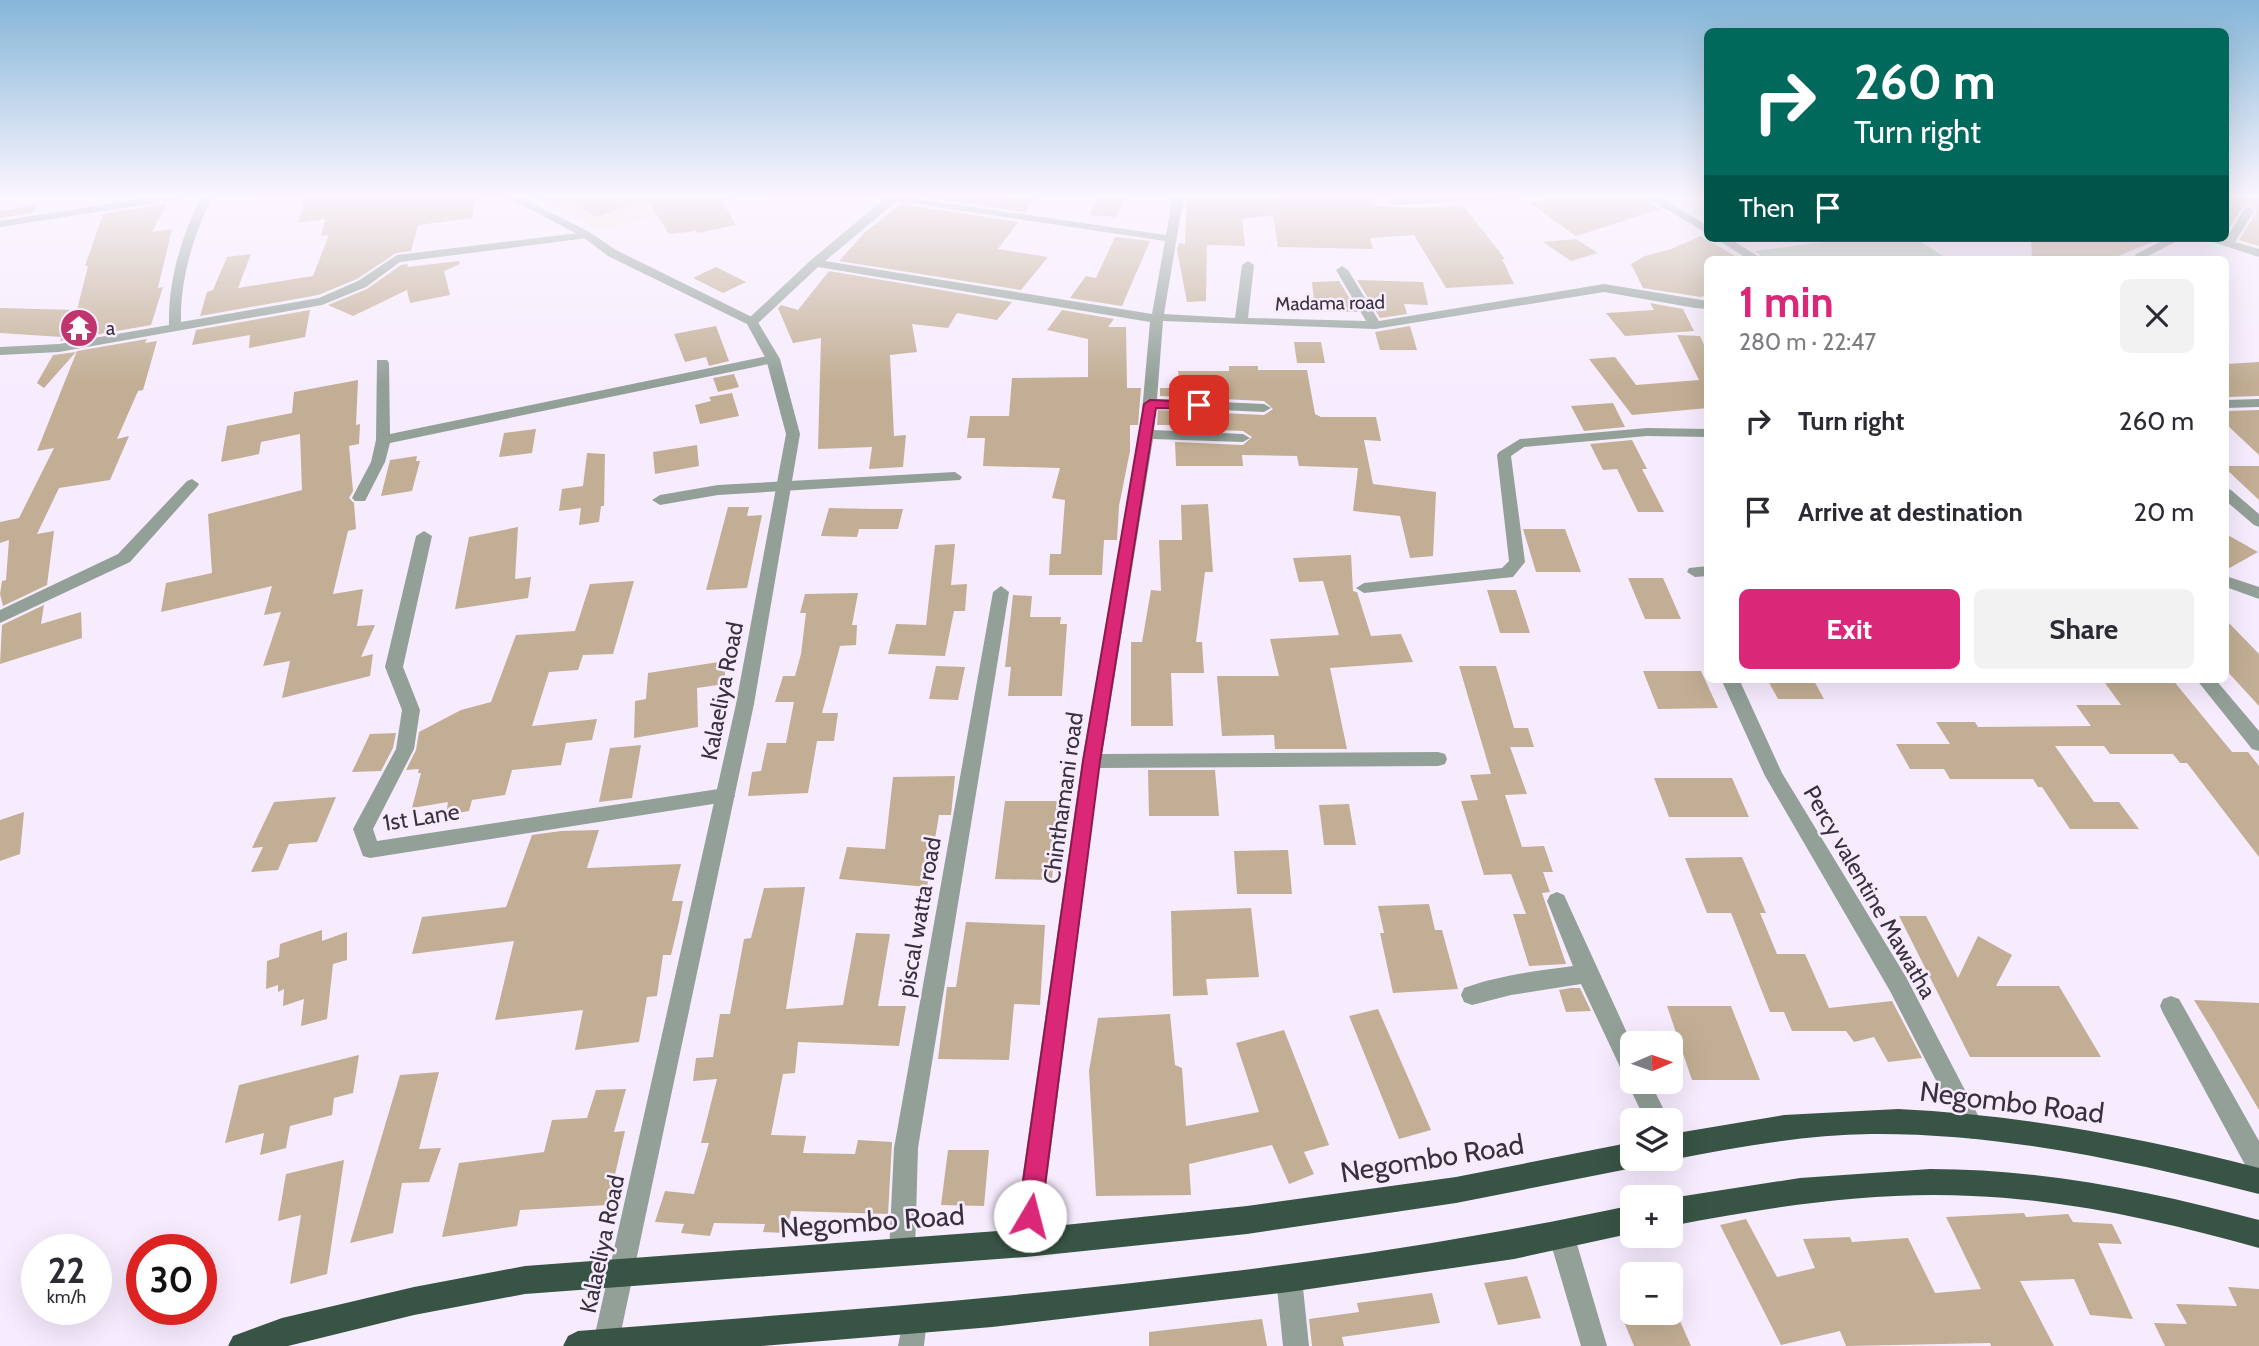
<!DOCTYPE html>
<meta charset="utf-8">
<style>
:root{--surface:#fff;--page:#f2f2f3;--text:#2b2b33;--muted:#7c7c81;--accent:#db2777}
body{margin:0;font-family:Cabin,sans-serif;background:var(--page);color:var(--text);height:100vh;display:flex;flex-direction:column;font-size:26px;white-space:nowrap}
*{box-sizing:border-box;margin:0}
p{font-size:23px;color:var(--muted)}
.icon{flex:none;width:38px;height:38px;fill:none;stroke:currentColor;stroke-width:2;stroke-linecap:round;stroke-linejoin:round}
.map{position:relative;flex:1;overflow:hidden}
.panel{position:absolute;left:1704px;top:256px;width:525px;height:427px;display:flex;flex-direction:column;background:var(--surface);border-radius:10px;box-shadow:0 7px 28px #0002}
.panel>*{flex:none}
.hud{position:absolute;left:1704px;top:28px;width:525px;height:214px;border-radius:10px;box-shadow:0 7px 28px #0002;background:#00695c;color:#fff;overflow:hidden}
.needle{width:46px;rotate:88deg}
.tools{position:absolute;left:1620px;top:1031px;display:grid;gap:14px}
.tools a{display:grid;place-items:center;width:63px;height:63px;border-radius:10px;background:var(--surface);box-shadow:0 7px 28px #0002;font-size:35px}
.speed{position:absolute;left:21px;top:1234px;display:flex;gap:14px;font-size:35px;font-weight:700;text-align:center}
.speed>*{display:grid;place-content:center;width:91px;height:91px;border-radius:50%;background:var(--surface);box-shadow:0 7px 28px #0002;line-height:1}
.speed small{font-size:18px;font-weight:400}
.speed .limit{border:10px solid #d22;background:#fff;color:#111}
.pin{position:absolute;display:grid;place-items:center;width:60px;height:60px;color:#fff;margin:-30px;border-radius:14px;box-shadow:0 4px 10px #0006}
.me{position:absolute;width:77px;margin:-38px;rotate:8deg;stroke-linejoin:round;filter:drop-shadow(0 0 5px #0008)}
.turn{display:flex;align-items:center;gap:24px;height:147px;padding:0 35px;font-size:32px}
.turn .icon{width:91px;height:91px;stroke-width:2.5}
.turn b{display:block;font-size:49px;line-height:60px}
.then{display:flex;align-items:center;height:66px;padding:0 35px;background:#0003;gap:14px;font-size:26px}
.round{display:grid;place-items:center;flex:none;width:74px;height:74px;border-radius:10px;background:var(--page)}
.head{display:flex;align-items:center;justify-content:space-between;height:119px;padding:0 35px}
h1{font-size:42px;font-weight:700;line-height:52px;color:var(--accent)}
.cta{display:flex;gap:14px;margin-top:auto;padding:14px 35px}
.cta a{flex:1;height:80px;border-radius:10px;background:var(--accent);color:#fff;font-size:28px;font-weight:700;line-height:80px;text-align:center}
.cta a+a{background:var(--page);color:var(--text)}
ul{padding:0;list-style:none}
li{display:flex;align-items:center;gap:21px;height:91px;padding:0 35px}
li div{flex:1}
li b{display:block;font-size:26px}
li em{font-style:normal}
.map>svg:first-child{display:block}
.education{fill:#efe6d1}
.green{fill:#b1c7b9}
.building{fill:#c2ae94}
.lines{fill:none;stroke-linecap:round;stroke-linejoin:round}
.minor{fill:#92a098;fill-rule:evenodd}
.tertiary{fill:#92a098;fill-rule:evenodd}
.trunk{fill:#385444;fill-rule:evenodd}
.route{fill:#db2777;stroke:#8e194d;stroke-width:2}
.labels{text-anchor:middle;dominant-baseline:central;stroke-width:5;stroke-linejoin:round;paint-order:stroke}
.far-street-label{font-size:19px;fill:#38313d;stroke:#f7ecfe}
.far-poi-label{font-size:19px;fill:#38313d;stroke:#f7ecfe;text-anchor:start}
.street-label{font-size:23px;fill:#38313d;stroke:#f7ecfe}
.near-street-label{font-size:28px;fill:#38313d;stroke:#f7ecfe}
</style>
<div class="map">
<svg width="2259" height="1346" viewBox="0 0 2259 1346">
<rect width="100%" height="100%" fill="#f7ecfe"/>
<!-- education -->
<path class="education" d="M532,195H740V197L600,230Z"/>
<!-- green -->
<path class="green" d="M1853,238H1916L1947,259H1764L1755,251Z"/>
<!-- building -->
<path class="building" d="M306,195H332L331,200L476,195L472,218L418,225L411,251L396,253L357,279L318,295L200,316L207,292L213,290L227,257L251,254L238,288L313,276L329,235L321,236L325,219L298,223Z
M559,195H718L736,225L698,233L696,231L669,234L646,198L597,217Z
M912,195H1038L1025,212Z
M1099,195H1127L1116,217L1089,215Z
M1187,195H1370L1376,206L1423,208L1463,205L1505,259H1502L1514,284L1446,288L1414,235L1370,238L1373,249L1278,247L1273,215L1242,219L1245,246L1207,245L1206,301L1187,302L1177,250L1179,243L1185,244Z
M1539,195H1639L1660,209L1576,236L1530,203L1546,200Z
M2226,195H2259V246L2239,240L2257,211L2250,205L2243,207L2226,233Z
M39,204L32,213L0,218V211Z
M167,204L152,232L172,229L158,288L163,287L151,325L60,341L62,337L0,333V308L77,310L88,266H85L103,214Z
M901,204L1018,222L998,249L1048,257L1021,290L839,261L865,232Z
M1701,236L1740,259H1708V294L1701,297L1643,288L1631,264L1645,256L1671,249Z
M1115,237L1150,241L1122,306L1070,298L1086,276L1096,278Z
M2031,238H2162L2111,259H2032Z
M1576,239L1598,253L1571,261L1543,242Z
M459,261L460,264L444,271L450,295L410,303L407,290L353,316L328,305L367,289L401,265L408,264L407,267Z
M716,267L746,282L723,293L693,278Z
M829,271L1012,302L997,320L957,313L948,328L912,324L917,352L890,355L894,436L906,435L903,467L869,469L872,447L818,449L821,338L793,343L778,308L781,305L798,310Z
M1357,280L1423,282L1428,305L1404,304L1407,314L1380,318Z
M1339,281L1358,312L1315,311L1312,282Z
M1650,303L1683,309L1694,331L1625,336L1606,313L1654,310Z
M310,310L305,337L249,348L250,335L192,345L196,330Z
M1062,310L1114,319L1108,327H1126L1127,388H1141L1138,425H1130V451L1119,506L1117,540H1104L1102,575H1049L1050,554H1061L1065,500L1052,498L1060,468L983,466L985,438H967L970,416H1009L1012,378L1088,377V339L1047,330Z
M716,326L729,361L709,366L706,357L685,362L674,334Z
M1410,326L1417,350H1380L1375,332Z
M1677,335L1700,336L1708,353V408L1632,415L1589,359L1615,357L1636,385L1699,380Z
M147,339L145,343L157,341L143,390L138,391L117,439L129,436L110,480L59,488L37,534L54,531L47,585L3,606L0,594L2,581L6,580L9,540L0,543V522L19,518L54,448L37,451L77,351Z
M1294,342H1321L1325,363H1297Z
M76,352L44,388L37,383L53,355Z
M2259,362V396L2226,397V364Z
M1229,366H1258V370H1307L1315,414L1321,417H1376L1381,441L1364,440L1373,484L1436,492L1433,556L1410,558L1400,516L1353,511L1358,468L1299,466L1297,456L1242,455L1243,466H1176L1175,442L1243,445L1252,437L1243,431L1175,428V425H1157L1158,410L1264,415L1273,409L1264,401L1160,396V388H1180L1178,371H1229Z
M734,374L739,387L718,392L713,378Z
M358,380L356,425L360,424L359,444L349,446L353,491L349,498L354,503L356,529L348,531L333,594L363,589L357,626L375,625L361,657L373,654L370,676L282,698L290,661L263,666L281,612L264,615L272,586L161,612L166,583L212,573L208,514L302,490L300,434L261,442L259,454L221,462L227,426L292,413L294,392Z
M732,393L739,416L700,424L695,405L711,401L709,397Z
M1613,403L1625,427L1584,431L1571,406Z
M2259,410V455L2226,424V411Z
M536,429L532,453L499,457L504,433Z
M1632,440L1647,469H1642L1664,512H1638L1617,469L1603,470L1590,444Z
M697,445L699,466L655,474L653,452Z
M587,453L605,454L604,506H601L599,522L579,525L581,508L559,511L562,489L583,486Z
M417,456L416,461H420L412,491L381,496L390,460Z
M2226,466H2259V500L2226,469Z
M1208,504L1213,572H1205L1196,642H1202L1204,673H1171L1173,726H1131V642H1142L1151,590L1161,591L1159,540H1182L1181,505Z
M728,507H749L747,516L762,515L747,588L706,590Z
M829,508L873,509H903L898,529H859L857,537L821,536Z
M518,527L515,579L531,577L528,598L455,609L469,537Z
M1523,529H1565L1581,572H1536Z
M2226,534L2258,552L2226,570Z
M955,544L951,585L967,584L965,611H954L945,656L888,654L896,624L926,625L935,545Z
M1351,555L1353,591L1357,592L1371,636L1401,634L1413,662L1330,668L1347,749H1275L1274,735L1222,736L1217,676H1279L1270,639L1339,635L1323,581L1299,582L1293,558Z
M1628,578H1663L1681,619H1645Z
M634,581L613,654L583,655L578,670L549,672L532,726L597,719L592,740L566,743L561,765L512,770L505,795L472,800L469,811L446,815L448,802L412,808L421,773H418L419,769L406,770L416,750L419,732L461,710L491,702L516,635L575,631L590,584Z
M1487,590H1516L1530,633H1500Z
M858,593L852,625H857L856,645L840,646L822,713H838L834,741H817L808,793L748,796L752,772L761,771L767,743H786L794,702H775L783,676H795L801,654L806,613H800L805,594Z
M1013,595L1032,596L1030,617H1061L1060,624H1067L1062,696H1008L1011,667H1005Z
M44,605L41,624L81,612L82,638L0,664L2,625Z
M2226,620L2259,654V706L2226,670Z
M725,661V684L697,688L698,727L634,738L635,701L646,699L648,673Z
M936,666L965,667L958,700L929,699Z
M1459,666H1496L1514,728H1528L1534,747H1510L1527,794L1505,795L1522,847L1544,846L1553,872H1543L1550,892L1542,893L1566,964L1529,966L1513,914H1526L1511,874L1484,875L1461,801L1478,800L1470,775L1491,774Z
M1643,671H1701L1718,708L1658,709Z
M1767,679H1813L1824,699H1778Z
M2102,679H2172L2232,752H2248L2259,766V857L2187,763H2180L2173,754H2110L2104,746H2055L2094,802H2119L2139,829H2070L2042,787H2038L2033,779H1950L1944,769H1910L1896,744H1950L1936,722H1975L1978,727L2091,726L2076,705H2121Z
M396,733L393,748L381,771L352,772L370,734Z
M641,745L632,798L599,802L610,748Z
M1148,770H1215L1219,816H1149Z
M955,776L951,815H939L927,887L839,879L847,847L885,849L893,777Z
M1654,778H1732L1749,817H1669Z
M336,797L317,842L289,844L278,870L251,872L263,847L252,848L274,802Z
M1005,801H1060L1059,822H1056L1052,880L995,879Z
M1349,804L1356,845H1324L1319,805Z
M24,812L20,854L0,861V820Z
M599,830L587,868L681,864L672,901H683L679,922L671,955H663L657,996L647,997L639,1042L575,1050L583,1010L495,1020L514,941L412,954L422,917L506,907L532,835L561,831Z
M1288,850L1292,894H1237L1234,851Z
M1742,857L1766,913H1760L1777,954H1805L1829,1008L1892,1001L1922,1058L1888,1062L1874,1037L1854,1042L1846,1031H1792L1784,1012H1770L1731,913H1707L1685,858Z
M805,887L786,1009L843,1005L856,933L890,934L878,1006H906L899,1046L798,1042L795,1073L783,1074L771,1135L806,1136L803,1153L855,1154L858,1140L892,1142L888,1214L791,1211L786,1233L763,1232L765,1224L714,1223L710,1236L681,1233L684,1224L655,1222L665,1191L694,1194L709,1143H701L717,1079L693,1081L696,1058L713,1057L720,1014H730L744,939L751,938L764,888Z
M1429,904L1435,930H1442L1458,989L1393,993L1380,933H1384L1378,906Z
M1251,908L1259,977L1206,979L1208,995L1173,996L1171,911Z
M1899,916H1926L1958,978L1978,936L2012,955L1996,986H2059L2101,1057H1970Z
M966,922L1045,925L1040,1005L1014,1004L1009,1060L938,1059L947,987H956Z
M322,930V941L347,932V960L333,964L327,1019L301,1026L304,999L283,1006L284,989L278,992V985L266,989L267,961L279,957L280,944Z
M1571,988H1580L1591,1011L1566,1012L1559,990Z
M2194,1000L2259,1003V1110L2213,1031Z
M1667,1006H1731L1760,1080H1692Z
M1378,1009L1431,1130L1399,1139L1349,1016Z
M1170,1014L1175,1065L1182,1068L1186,1126L1259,1112L1236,1043L1284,1030L1329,1145L1304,1152L1314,1174L1289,1184L1272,1145L1189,1164L1191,1195L1096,1196L1089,1071L1098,1018Z
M359,1055L353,1093L334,1098L332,1115L290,1126L286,1148L260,1155L264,1133L225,1143L239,1085Z
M439,1072L419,1149L441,1148L429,1182L402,1183L393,1233L350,1243L400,1075Z
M626,1089L614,1132L625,1131L608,1205L520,1210L517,1226L442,1237L459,1163L544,1152L552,1120L587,1118L596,1090Z
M948,1150H989L984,1206L941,1205Z
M344,1160L327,1274L290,1284L301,1215L278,1221L286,1174Z
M2024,1213L2026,1217L2068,1214L2073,1222L2112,1224L2122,1244L2098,1243L2133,1319L2090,1315L2074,1279L2020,1281L2054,1346H1991L1990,1343L1846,1346L1840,1331L1781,1345L1720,1225L1746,1219L1777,1277L1815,1268L1803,1239L1850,1237L1852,1242L1908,1238L1935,1293L1981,1289L1946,1217Z
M1527,1276L1541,1318L1498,1325L1484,1283Z
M2228,1287L2259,1289V1346H2165L2154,1323L2187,1324L2176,1304L2237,1306Z
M1432,1293L1440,1323L1342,1337L1344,1346H1312L1309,1319L1359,1312L1357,1303Z
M1620,1312H1676L1691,1346H1634Z
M1262,1319L1267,1346H1149V1332Z"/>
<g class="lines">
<!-- minor -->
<path class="minor" d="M165,195H192L187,198L0,227V221Z
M202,195H213C194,234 180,278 181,322L319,298L358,281L397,255L587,232L593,235L587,238L400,262L366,287L322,305L59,352L0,355V347L59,344L169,325C168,279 182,235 202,195Z
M889,195L1166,235L1173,195H1184L1164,314L1235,318L1242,265L1248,261L1254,265L1248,318L1366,321L1336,270L1342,266L1348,270L1379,321L1604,284L1708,301V309L1695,308L1604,292L1375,329L1163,321L1157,399L1264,404L1271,408L1264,412L1156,407L1154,430L1243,434L1250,438L1243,442L1153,439L1102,754L1438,752L1445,754L1447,759L1445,764L1438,766L1099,768L1039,1243L1035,1252L1026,1256L1017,1252L1013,1243L1082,761L1140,434L1150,322L818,267L756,325H748V319L811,260ZM897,201L1165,241L1152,314L825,261Z
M1458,195H1528L1523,198L1393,205L1387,202L1393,199Z
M1642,195H1655L1708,226V234Z
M2249,207L2255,210L2235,242L2259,249V257L2200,238L2225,240L2245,208Z
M1715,238H1729L1762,259H1748Z
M2168,238H2183L2144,258L2134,255Z
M773,355L778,356V362L390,443L385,462L365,501H355L352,498L371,462L376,440L377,360H387L389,363L390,434Z
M2259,399V407L2226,408V400Z
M1647,428L1708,429V437L1647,436L1524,447L1511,456L1525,562L1513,577L1364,593L1356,588L1364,583L1502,568L1509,561L1497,455L1499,452L1520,439Z
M955,472L962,477L960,480L718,495L660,505L652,500L660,495L718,485Z
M192,479L199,484L197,487L130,562L0,623V610L118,554L187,481Z
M2226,488L2231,490L2259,514V527L2254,525L2226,501Z
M424,531L432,536L403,667L420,710L414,749L373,829L377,841L725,788L732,791L735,796L732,801L370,858L363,856L353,829L396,749L402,710L385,667L416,536Z
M1708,566V576L1695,577L1687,572L1689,568Z
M2226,576L2259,587V599L2226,587Z
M1001,586L1009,592L918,1148L915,1252L911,1261L902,1265L893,1261L889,1252L894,1148L993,592Z
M1721,679H1739L1782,773L1906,977L1980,1119L1984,1127L1980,1135L1972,1139L1964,1135L1890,991L1765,776Z
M2196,679H2215L2259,731V751L2252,749Z
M1557,892L1564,895L1633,1046V1082H1650L1669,1120H1645L1581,984L1511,995L1472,1005L1464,1002L1461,995L1464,988C1499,975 1537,971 1573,966L1547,901L1550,895Z
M2171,996L2179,999L2259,1141V1177L2250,1174L2163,1013L2160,1006L2163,999Z
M1561,1221L1570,1225L1574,1234L1607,1346H1581L1548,1234L1552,1225Z
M1289,1265L1298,1269L1302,1278L1309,1346H1283L1276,1278L1280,1269Z
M914,1306L923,1310L927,1319L924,1346H898L905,1310Z"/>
<!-- tertiary -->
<path class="tertiary" d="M502,195H516L591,233L616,250L756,319L780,359L800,434L754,704L618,1346H594L593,1343L736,704L786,434L766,359L747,324L608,256L583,237Z"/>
<!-- trunk -->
<path class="trunk" d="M1898,1109C2021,1115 2140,1137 2259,1168V1194C2132,1162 2003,1133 1871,1134C1804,1135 1737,1147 1671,1160L1667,1158H1671V1134L1784,1115Z
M1633,1142V1158H1645L1642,1164L1633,1168L1456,1203L1247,1234L1026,1257L525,1294L414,1315L288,1346H228L233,1336L282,1318L414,1287L525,1266L1026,1229L1247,1206L1456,1177Z
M1930,1169C2043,1169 2151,1191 2259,1220V1248C2165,1222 2070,1200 1972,1196C1872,1191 1770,1207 1671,1226V1198L1800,1178Z
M1633,1205V1233L1514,1259L1289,1292L992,1327L761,1346H563L568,1336L578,1331C931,1303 1286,1280 1633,1205Z"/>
</g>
<!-- sky -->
<linearGradient id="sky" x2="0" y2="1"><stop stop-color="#85b6d8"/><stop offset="0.51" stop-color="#fbf6ff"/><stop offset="1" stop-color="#fbf6ff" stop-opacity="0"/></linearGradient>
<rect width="2259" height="384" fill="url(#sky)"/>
<!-- route -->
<path class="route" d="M1150,400L1199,402L1205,405L1199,409L1156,408L1100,761L1041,1216L1038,1224L1030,1227L1022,1224L1018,1216L1083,761L1144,404Z"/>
<!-- icons -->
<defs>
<symbol id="temple-disc" viewBox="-11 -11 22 22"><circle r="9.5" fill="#c0356d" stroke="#f7ecfe"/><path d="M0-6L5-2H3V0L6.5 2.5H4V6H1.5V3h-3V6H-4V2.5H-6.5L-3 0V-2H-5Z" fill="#fff"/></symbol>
</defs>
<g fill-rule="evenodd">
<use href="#temple-disc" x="57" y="306" width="44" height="44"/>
</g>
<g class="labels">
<!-- far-street labels -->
<g class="far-street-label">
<text transform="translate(1330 303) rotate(-1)">Madama road</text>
</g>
<!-- far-poi labels -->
<g class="far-poi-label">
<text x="106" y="328">a</text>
</g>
<!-- street labels -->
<g class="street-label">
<text transform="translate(722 691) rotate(-79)">Kalaeliya Road</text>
<text transform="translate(1063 798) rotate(-82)">Chinthamani road</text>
<text transform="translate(421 817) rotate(-9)">1st Lane</text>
<text transform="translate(1870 892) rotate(60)">Percy valentine Mawatha</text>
<text transform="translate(919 917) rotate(-80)">piscal watta road</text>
<text transform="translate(602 1244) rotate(-78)">Kalaeliya Road</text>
</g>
<!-- near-street labels -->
<g class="near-street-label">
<text transform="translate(2012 1102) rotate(7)">Negombo Road</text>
<text transform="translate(1432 1158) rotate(-9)">Negombo Road</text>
<text transform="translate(872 1221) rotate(-4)">Negombo Road</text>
</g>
</g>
</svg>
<div class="tools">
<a><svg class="needle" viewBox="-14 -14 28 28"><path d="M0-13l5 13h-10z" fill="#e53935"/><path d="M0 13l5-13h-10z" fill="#7c7c81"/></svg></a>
<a><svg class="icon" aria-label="layers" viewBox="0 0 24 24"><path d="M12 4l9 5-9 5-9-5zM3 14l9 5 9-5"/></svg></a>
<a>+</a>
<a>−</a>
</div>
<div class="speed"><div>22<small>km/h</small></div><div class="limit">30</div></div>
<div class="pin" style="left:1199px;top:405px;background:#d93025"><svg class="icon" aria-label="arrive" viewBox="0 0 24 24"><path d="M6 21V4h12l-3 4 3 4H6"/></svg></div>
<svg class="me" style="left:1030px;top:1216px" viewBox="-20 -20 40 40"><circle r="19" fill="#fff"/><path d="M0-13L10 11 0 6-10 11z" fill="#db2777"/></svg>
<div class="hud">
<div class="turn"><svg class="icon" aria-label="right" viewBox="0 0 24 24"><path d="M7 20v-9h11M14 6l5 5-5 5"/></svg><div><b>260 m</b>Turn right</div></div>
<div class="then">Then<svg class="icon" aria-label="arrive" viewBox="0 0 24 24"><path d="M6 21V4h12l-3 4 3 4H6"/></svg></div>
</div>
<section class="panel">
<div class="head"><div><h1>1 min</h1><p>280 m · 22:47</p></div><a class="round"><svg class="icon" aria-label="close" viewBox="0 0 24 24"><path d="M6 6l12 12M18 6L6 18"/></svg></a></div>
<ul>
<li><svg class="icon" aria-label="right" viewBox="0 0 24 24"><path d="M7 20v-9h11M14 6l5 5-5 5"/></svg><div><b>Turn right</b></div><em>260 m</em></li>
<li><svg class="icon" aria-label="arrive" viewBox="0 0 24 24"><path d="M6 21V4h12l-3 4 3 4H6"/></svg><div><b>Arrive at destination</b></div><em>20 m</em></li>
</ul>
<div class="cta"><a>Exit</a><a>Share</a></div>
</section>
</div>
